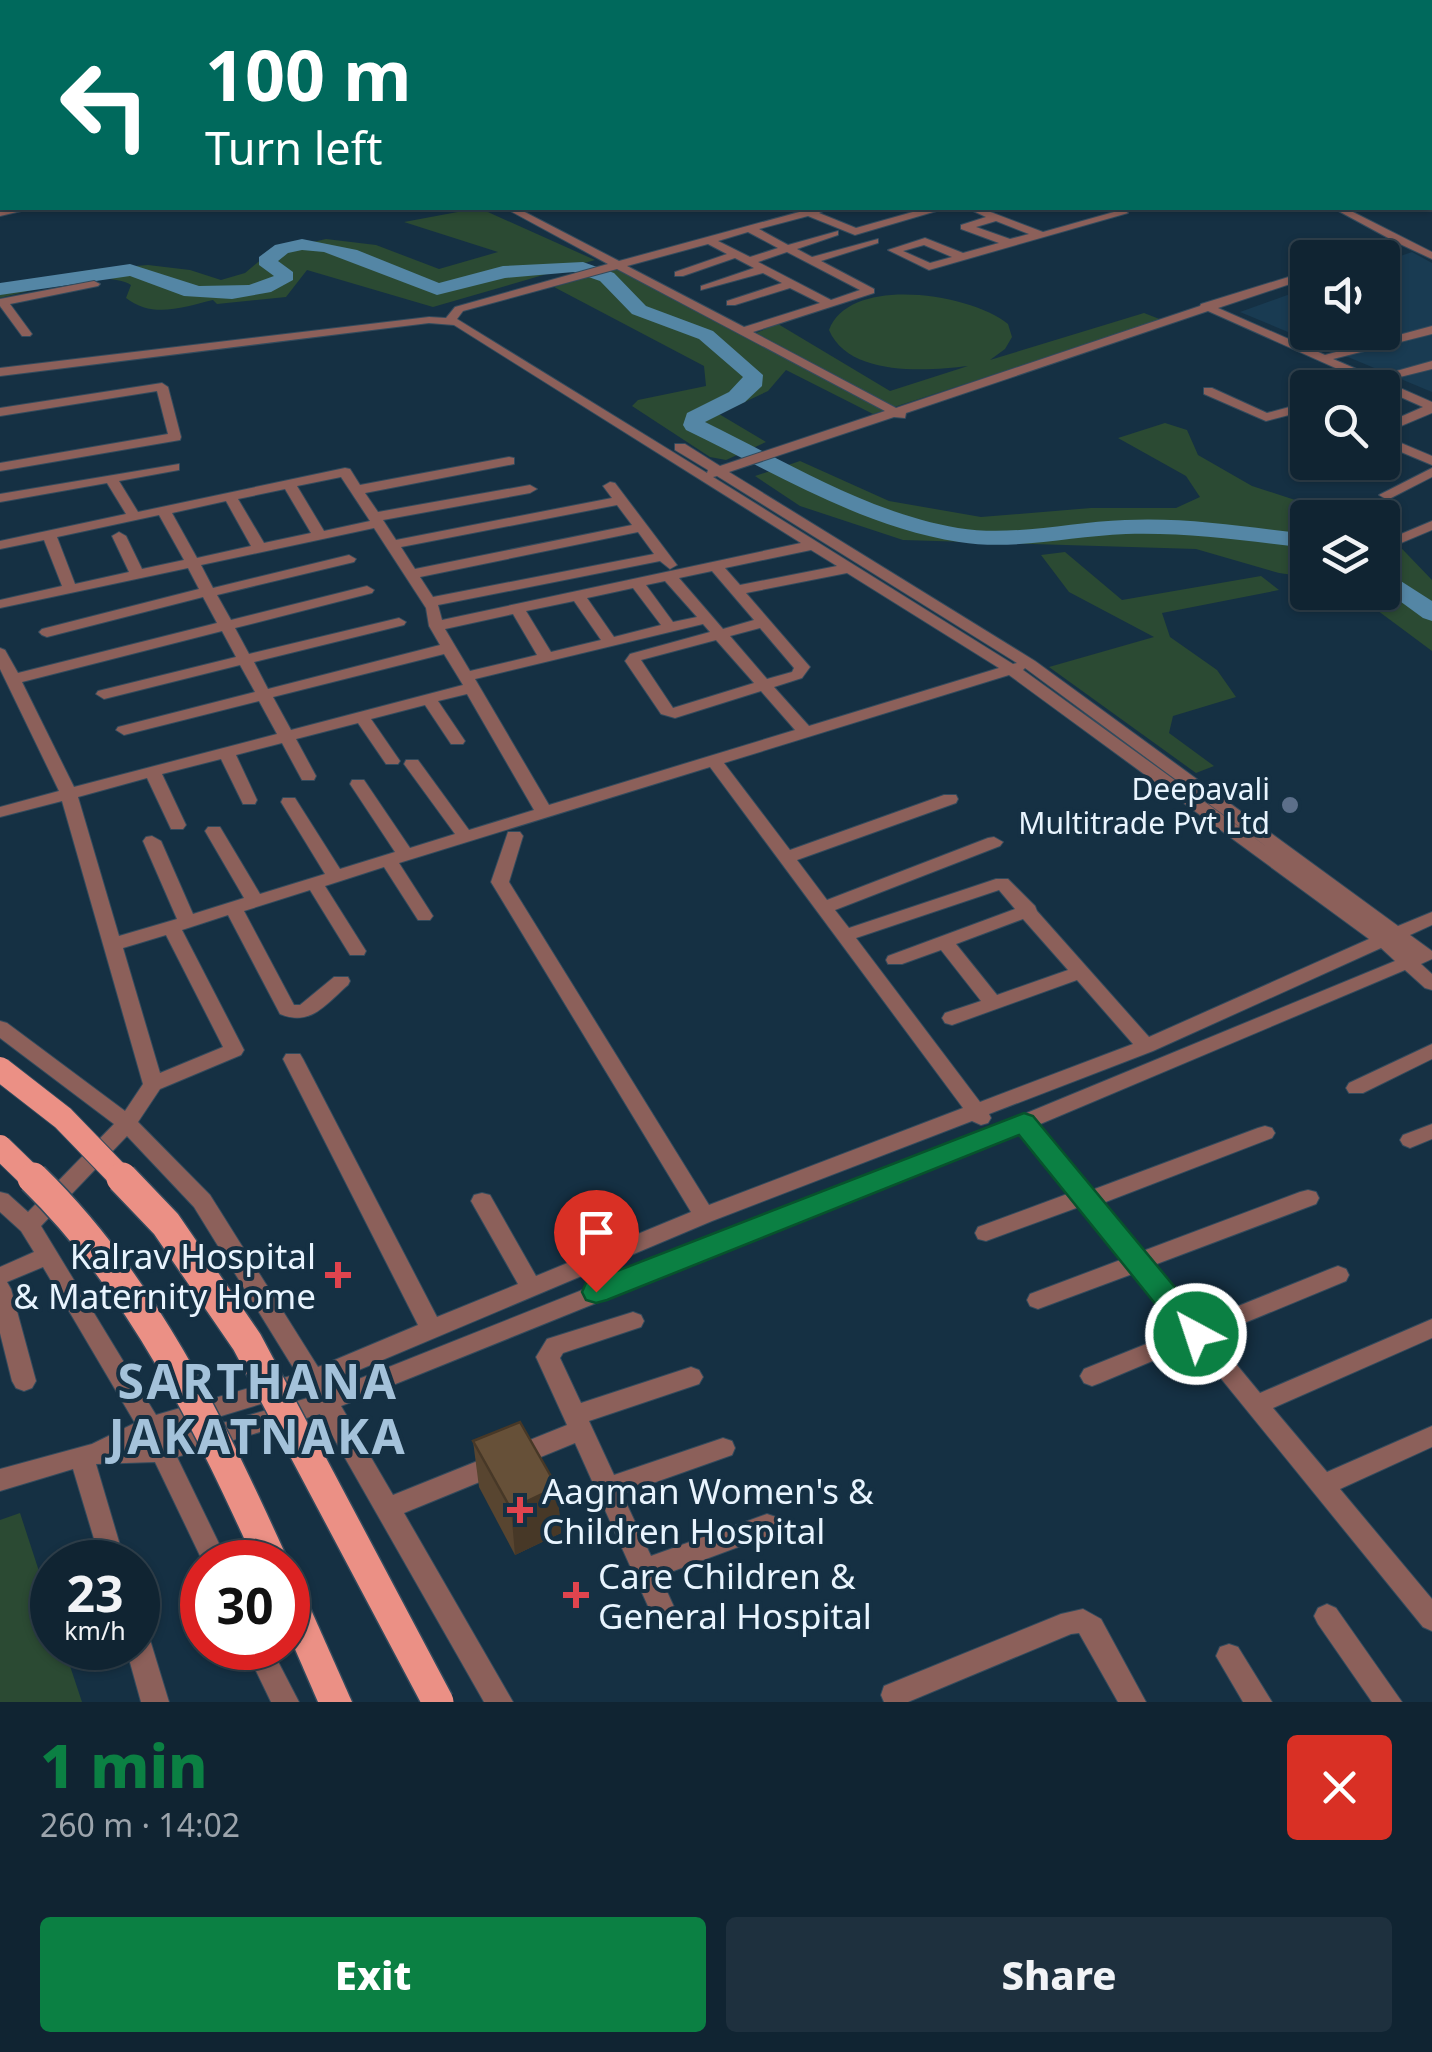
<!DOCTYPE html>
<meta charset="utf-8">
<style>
:root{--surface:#102432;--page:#1e303e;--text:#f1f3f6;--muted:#9ca4ac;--line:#30414d;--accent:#0b8043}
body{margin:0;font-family:"Noto Sans",sans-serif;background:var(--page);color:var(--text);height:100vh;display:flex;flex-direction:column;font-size:38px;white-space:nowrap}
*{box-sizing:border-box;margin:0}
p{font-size:32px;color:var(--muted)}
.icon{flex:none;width:55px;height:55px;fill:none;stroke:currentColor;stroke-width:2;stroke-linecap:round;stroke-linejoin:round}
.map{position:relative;height:1702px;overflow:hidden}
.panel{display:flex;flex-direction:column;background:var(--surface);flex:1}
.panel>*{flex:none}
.guide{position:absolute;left:0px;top:0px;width:1432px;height:210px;box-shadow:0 2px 8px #0004,0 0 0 2px var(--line);background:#00695c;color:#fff;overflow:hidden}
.controls{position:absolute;left:1290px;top:240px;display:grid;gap:20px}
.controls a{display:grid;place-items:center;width:110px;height:110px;border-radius:10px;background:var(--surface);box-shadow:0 2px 8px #0004,0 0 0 2px var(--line);font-size:50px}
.speed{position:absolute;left:30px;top:1540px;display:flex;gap:20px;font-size:50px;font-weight:700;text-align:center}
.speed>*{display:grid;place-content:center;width:130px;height:130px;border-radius:50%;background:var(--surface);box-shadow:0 2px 8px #0004,0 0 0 2px var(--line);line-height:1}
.speed small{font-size:25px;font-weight:400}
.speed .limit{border:15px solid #d22;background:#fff;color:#111}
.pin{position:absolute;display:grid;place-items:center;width:85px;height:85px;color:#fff;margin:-102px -42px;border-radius:50% 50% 50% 0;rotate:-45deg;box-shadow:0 0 10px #0007}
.pin .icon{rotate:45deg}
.me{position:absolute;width:110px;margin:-55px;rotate:320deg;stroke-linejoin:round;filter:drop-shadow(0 0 8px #0008)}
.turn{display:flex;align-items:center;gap:35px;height:210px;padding:0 40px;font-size:45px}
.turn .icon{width:130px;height:130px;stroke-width:2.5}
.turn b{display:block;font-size:70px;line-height:85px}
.round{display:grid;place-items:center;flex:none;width:105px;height:105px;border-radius:10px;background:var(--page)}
.overview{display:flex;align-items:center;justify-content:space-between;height:170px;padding:0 40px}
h1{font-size:60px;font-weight:800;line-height:75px;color:var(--accent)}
.cta{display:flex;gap:20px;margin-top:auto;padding:20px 40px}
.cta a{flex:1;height:115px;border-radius:10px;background:var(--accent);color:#fff;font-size:40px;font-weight:800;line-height:115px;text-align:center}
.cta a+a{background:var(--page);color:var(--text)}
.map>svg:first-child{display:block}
.built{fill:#193b52}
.green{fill:#2b4a33}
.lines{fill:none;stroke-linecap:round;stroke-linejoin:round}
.river{fill:#5486a5;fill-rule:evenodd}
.minor-casing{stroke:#334b5d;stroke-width:2}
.major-casing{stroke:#334b5d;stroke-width:3}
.minor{fill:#8c605a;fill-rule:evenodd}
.major{fill:#eb9085;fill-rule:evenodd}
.major-bridge-far1-casing{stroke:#334b5d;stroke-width:26;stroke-linecap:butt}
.major-bridge-casing{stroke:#334b5d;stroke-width:34;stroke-linecap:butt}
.major-bridge-far1{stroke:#eb9085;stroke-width:24}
.major-bridge{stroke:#eb9085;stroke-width:31}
.wall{fill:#584530}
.shaded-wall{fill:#473827}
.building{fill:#665038;stroke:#473827;stroke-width:2.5}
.route{fill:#0b8043;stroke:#07532c;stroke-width:2.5}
.service-dot{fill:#5c6f8a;stroke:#153043;stroke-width:4}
.health-dot{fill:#e0444e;stroke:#153043;stroke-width:4}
.labels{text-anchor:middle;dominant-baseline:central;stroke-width:8;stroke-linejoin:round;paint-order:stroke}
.poi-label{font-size:30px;fill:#e8f4fe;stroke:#153043;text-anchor:end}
.near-poi-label{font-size:35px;fill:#e8f4fe;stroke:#153043;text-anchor:start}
.near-district-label{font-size:48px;font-weight:bold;letter-spacing:2.5px;fill:#a4c2da;stroke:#153043}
</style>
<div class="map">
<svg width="1432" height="1702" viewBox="0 0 1432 1702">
<rect width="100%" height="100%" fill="#153043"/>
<!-- built -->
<path class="built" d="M1412,252L1432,263V392L1240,312L1307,288L1308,332H1382L1383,262Z"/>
<!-- green -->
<path class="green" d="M479,208L595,260L433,307L307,270L286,297L217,304L213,300C183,307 153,319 126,298L131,285C102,268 32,291 0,298V285L97,269L148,265L190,270L221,280L245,273L270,252L326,239L376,245L439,269L498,252L404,222Z
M616,269L746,337L778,324L890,391L968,366C927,371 849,377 829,330C850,274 972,294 1008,324L1012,337L1005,349L990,360L1144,313L1162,320L873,414L786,370L768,391L719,414L766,442L726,460L710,457L632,406L638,400L706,386L704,366L554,287Z
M1165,423L1187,430L1198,455L1252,486L1347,517L1308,518L1307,577L1279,573L1196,549L903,540L800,506L755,476L800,461L889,501L981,517L1091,508H1176L1200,497L1186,476L1118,438Z
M1383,529L1432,580V651L1354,593L1382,592Z
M1065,552L1122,600L1261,576L1279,590L1162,613L1170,637L1217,670L1236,697L1173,716L1169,733L1214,766L1196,773L1049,667L1154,637L1069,592L1041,555Z
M20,1513L52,1611V1648H64L82,1702H0V1520Z"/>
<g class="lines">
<!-- river -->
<path class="river" d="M2,98V108L0,109V99Z
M302,239L357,250L439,283L503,266L583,262L614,273L646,306L713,331L763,375L762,386L745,402L705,422C785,461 869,513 958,528C1013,537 1070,522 1125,520C1186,517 1247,527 1308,534V548C1247,541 1187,532 1126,534C1071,536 1014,551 959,542C862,527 773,472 686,430L683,425L687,413L729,392L743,377L699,339L632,314L600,281L574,272L505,278L437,295L324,252L302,250L288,253L278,261L293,272V280L271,292L232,299L184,296L130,276L0,295V283L130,264L199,286L249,285L274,276L259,265V257L275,245Z
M1382,569L1432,601V621L1423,618L1382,588Z"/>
<defs>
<path id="minor" d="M14,208H34L0,216V210Z
M505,208H517L619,261L814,208H829L819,213L856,228L927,208H941L940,210L855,235L808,216L759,229L788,245L838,231V235L797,249L812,257L878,239V243L821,261L874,289V293L753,332L896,408L1200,306L1201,304L1308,271V278L1218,308L1325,355L1432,326V334L1333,359L1375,377L1432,361V369L1384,381L1432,402V413L1382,434V425L1423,407L1208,311L906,413L905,418L894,417L729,472L1035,661L1398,926L1432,912V925L1410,935L1432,951V959L1421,964L1432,974V990L1425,988L1405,970L1038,1125L1092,1190L1258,1128L1265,1126L1272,1128L1275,1133L1272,1138L1103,1203L1143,1251L1300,1192L1308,1190L1316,1192L1319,1198L1316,1204L1154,1265L1201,1321L1330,1269L1338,1266L1346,1269L1349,1275L1346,1281L1213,1336L1260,1393L1432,1319V1338L1273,1408L1327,1472L1432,1426V1447L1340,1489L1432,1599V1631L1423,1627L1193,1344L1100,1383L1092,1386L1084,1383L1080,1376L1084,1369L1181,1330L1135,1273L1038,1309L1030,1306L1027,1300L1030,1294L1123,1259L1079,1207L986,1241L978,1239L975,1233L978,1227L1070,1193L1020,1132L341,1406L393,1495L567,1425L536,1357L547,1339L633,1312L641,1315L644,1321L641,1327L563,1353L560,1358L581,1403L691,1367L699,1370L703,1377L699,1384L589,1421L614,1475L723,1438L732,1441L735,1448L732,1455L622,1494L651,1556L767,1514L776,1517L780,1525L776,1533L660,1576L674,1607L670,1615L661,1619L652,1615L575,1443L404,1513L513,1702H484L320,1414L177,1457L228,1562H203L155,1462L96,1464L125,1562H101L73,1469L0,1491V1469L92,1444L135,1423L43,1267L7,1282L11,1289L36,1381L32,1388L24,1391L16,1388L12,1381L0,1333V1267L34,1252L21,1231L0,1212V1192L8,1194L28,1212L114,1124L0,1038V1021L7,1023L125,1111L143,1084L62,801L0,817V807L59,791L0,669V648L5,650L18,673L217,623L203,597L47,637L42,635L39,632L42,629L199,589L188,568L0,608V600L62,586L44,540L0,549V541L126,514L107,483L0,502V494L179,464V470L119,481L138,512L345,468L350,469L360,485L509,457L514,458V464L365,493L378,512L530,485L537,489L530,493L383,520L396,540L612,498L603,486L610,482L615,483L677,565L670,569L660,561L438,605L442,620L801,543L454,325L429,323L0,376V368L429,317L446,318L455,307L608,264ZM748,232L778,248L750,257L718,241ZM708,244L727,254L675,272V276H683L735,258L754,268L701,286V290L763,273L782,283L727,301V305H735L790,288L820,303L744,327L627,266ZM787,252L860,290L831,300L758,262ZM617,269L885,411L720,466L685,444H675V450L708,470L707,473L457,319L463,311ZM717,476L1017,663L1013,664L713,477ZM341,477L370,521L324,531L297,486ZM285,489L311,533L264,543L238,499ZM226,501L251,546L197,558L172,513ZM617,505L632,525L415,569L401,547ZM159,515L184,560L142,569L126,536L119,532L112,536L129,572L75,584L57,537ZM374,528L426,608L429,626L440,645L268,689L254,662L404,625L406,622L399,618L249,654L235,628L372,593L374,590L367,586L231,620L217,595L354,562L356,559L349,555L213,588L201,565ZM638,532L654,554L433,597L420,577ZM811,550L837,566L740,585L725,568ZM712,571L754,620L723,629L679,578ZM847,573L999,668L809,726L774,687L802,678L810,667L746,593ZM665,581L697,617L673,622L646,585ZM633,588L661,625L614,637L587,598ZM574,601L601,640L551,652L526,611ZM513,614L537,655L470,671L445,629ZM703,624L710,632L630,654L625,661L661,714L675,718L761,691L795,730L549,805L475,679ZM760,628L794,668L792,672L767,679L730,636ZM222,631L236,657L98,691L96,694L104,699L240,665L255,692L118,727L116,730L124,735L259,701L277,734L74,787L22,682ZM716,640L754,683L673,708L641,660ZM444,654L463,685L291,730L273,697ZM1025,668L1267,847L1023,670ZM1009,675L1369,939L1149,1037L1037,911L1035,906L1008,879H996L849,928L835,910L1000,846L1003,842L994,837L988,838L827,900L797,860L956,803L958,799L956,795H944L790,850L724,763ZM467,694L534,810L469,830L418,760H406L404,764L455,834L410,848L364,780H352L350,784L395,852L340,869L295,798H283L281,802L325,874L260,894L220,827H208L205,831L244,898L193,914L161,841L152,836L146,837L143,841L177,919L119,936L78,797L147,778L171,829H183L186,825L162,774L221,759L243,804H255L257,800L236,755L282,743L302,780H314L316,776L296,739L358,723L386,764H398L400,761L371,719L425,705L451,744H463L465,741L438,701ZM710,767L963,1108L709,1205L509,882L523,836L520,832H508L491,882L691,1212L536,1276L490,1195L482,1193L474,1195L471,1201L518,1284L437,1317L303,1059L300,1054H286L283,1059L418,1325L318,1367L210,1195L138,1122L160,1089L241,1055L244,1050L182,930L228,915L280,1014C311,1027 326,1004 348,985L350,981L348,977H334L300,1005H294L244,911L310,890L350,955H364L366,951L325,886L384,867L418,920H430L433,916L399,863ZM999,890L1015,909L888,956L886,960L888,964H902L941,950L981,1001L945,1013L942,1018L945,1023L952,1025L1077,980L1133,1044L980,1102L856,938ZM1023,919L1068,970L997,995L956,944ZM166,935L223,1047L160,1073L123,948ZM1381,948L1395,961L1017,1117L331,1390L328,1383L712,1221L972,1121L981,1125L988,1123L991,1118L989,1114L1153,1051ZM127,1136L194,1207L297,1374L156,1415L41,1226ZM307,1390L311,1397L168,1439L165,1433Z
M967,208H980L1043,232L1114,212L1110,208H1121L1128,213L929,270L888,250L925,238L963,253L999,243L961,229V225L986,217ZM996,221L1029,234L1010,239L976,227ZM924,245L952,257L930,263L903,251Z
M1333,208H1345L1432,252V259L1400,244L1365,258H1349L1392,240Z
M94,281L100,284L98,286L10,304L32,334L30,336H22L0,306V299Z
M162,383L168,387L181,437L180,440L0,471V463L168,434L157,391L0,416V408Z
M1204,388H1212L1267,413L1308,402V410L1266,421L1204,394Z
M1382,435L1432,456V465L1382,444Z
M1432,468V477L1391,498L1386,499L1379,495Z
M1432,521V530L1382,551V542Z
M1432,1044V1059L1363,1093H1349L1346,1088L1349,1083Z
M1432,1124V1139L1410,1148L1403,1145L1400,1140L1403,1135Z
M1327,1604L1336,1608L1402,1702H1372L1318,1624L1314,1616L1318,1608Z
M1083,1609L1101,1619L1146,1702H1118L1079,1633L1071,1634L908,1702H884L881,1695L884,1686L1061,1614Z
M138,1631L147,1634L151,1643L169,1702H141L126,1648H138Z
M1229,1644L1238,1647L1272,1702H1243L1216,1656L1220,1647Z
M245,1648H271L299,1702H271Z"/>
<path id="major" d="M288,1581L300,1585L352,1702H318L288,1633Z"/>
</defs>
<!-- minor casing -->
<use href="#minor" class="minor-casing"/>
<!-- major casing -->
<use href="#major" class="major-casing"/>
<!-- minor -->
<use href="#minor" class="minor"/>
<!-- major -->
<use href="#major" class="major"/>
<defs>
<path id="major-bridge-far1" d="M0,1069L63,1118L124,1181
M0,1147L35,1181"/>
<path id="major-bridge" d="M33,1178C143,1285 209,1424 272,1562
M122,1178L166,1224L247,1342L438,1702"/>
</defs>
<!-- major-bridge-far1 casing -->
<use href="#major-bridge-far1" class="major-bridge-far1-casing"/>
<!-- major-bridge casing -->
<use href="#major-bridge" class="major-bridge-casing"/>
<!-- major-bridge-far1 -->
<use href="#major-bridge-far1" class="major-bridge-far1"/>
<!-- major-bridge -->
<use href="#major-bridge" class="major-bridge"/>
</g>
<!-- wall -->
<path class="wall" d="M473,1441L557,1487L561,1533L515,1555L479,1487Z"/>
<!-- shaded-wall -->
<path class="shaded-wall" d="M557,1487L561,1533L515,1555L511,1509Z"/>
<!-- building -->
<path class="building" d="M520,1422L557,1487L511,1509L473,1441Z"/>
<!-- route -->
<path class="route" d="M1024,1113L1033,1116L1207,1326L1211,1334L1207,1342L1196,1346L1186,1342L1019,1135L607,1300L596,1303L586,1300L582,1292L586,1283Z"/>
<!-- markers -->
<circle class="service-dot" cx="1290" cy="805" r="10"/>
<g class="health-dot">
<path d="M333 1260h10v10h10v10h-10v10h-10v-10h-10v-10h10z"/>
<path d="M515 1495h10v10h10v10h-10v10h-10v-10h-10v-10h10z"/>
<path d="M571 1580h10v10h10v10h-10v10h-10v-10h-10v-10h10z"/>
</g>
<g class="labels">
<!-- poi labels -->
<g class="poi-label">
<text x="1270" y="788">Deepavali<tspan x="1270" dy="34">Multitrade Pvt Ltd</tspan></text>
</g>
<!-- near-poi labels -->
<g class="near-poi-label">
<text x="316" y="1255" text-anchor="end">Kalrav Hospital<tspan x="316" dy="40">&amp; Maternity Home</tspan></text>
<text x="542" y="1490">Aagman Women's &amp;<tspan x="542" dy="40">Children Hospital</tspan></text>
<text x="598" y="1575">Care Children &amp;<tspan x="598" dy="40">General Hospital</tspan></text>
</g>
<!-- near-district labels -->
<g class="near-district-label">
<text x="258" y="1380">SARTHANA<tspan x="258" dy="55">JAKATNAKA</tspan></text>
</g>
</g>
</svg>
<div class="controls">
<a><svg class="icon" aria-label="sound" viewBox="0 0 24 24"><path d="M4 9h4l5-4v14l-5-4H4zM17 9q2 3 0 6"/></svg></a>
<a><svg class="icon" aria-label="search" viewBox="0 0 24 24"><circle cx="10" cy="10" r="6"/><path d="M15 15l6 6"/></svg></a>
<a><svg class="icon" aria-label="layers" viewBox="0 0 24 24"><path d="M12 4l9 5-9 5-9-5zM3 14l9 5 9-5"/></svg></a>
</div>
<div class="speed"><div>23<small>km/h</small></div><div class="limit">30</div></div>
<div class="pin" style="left:596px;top:1292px;background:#d93025"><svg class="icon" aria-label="arrive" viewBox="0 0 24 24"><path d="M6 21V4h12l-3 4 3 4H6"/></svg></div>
<svg class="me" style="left:1196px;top:1334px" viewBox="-20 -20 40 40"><circle r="17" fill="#0b8043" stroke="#fff" stroke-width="3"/><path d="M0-11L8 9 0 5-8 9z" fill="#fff"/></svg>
<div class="guide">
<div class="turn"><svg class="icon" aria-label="left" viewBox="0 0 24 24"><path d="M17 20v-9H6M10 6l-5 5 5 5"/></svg><div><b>100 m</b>Turn left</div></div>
</div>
</div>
<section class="panel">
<div class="overview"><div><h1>1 min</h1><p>260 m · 14:02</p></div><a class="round" style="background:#d93025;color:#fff"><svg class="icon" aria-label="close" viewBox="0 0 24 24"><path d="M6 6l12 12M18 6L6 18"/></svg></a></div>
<div class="cta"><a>Exit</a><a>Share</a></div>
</section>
